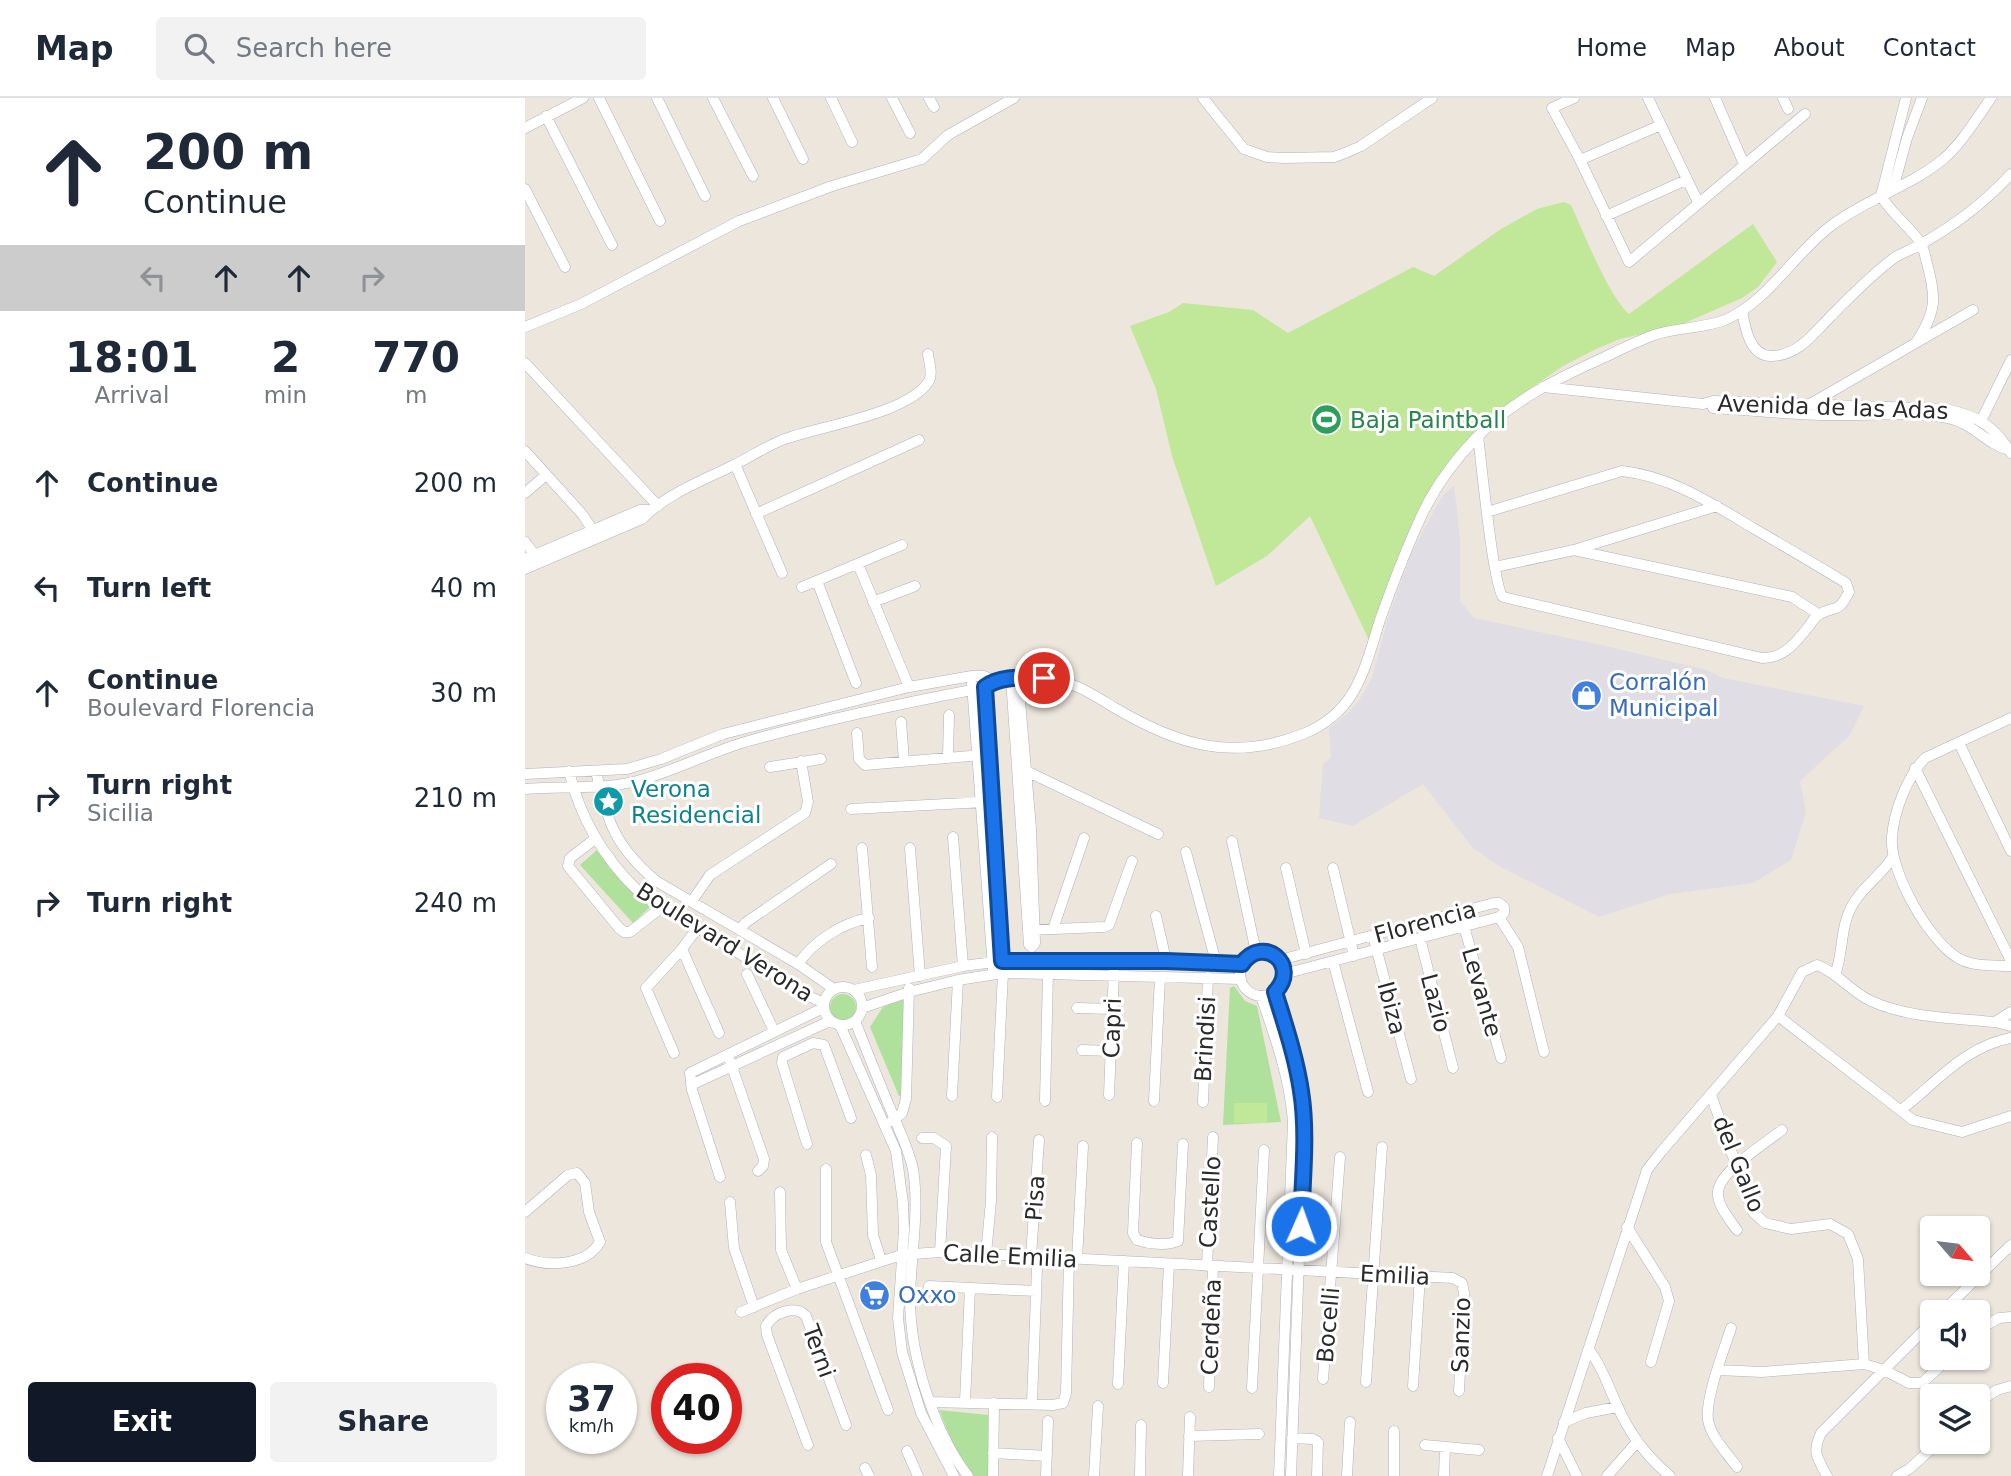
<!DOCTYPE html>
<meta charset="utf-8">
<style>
:root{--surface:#fff;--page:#f2f2f3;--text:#1f2937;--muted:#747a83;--line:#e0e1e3;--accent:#111827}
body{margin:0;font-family:"DejaVu Sans",sans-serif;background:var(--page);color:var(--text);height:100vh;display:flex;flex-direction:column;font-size:26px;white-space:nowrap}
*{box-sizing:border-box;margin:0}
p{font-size:23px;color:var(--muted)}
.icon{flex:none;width:38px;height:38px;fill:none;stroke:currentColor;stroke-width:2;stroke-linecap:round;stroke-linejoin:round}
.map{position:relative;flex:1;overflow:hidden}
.panel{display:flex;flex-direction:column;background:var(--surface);width:525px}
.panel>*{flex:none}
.guide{background:#fff;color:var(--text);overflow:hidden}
.needle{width:46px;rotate:118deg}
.buttons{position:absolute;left:1395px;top:1118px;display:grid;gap:14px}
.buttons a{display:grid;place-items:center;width:70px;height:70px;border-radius:7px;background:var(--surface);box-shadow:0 2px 5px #0004;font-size:35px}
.speed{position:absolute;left:21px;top:1265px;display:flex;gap:14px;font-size:35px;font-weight:700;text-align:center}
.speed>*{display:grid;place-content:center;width:91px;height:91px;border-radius:50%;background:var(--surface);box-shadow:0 2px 5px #0004;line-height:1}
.speed small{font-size:18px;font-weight:400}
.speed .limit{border:10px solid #d22;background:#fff;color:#111}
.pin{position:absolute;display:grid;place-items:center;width:60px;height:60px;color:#fff;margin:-30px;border:4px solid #fff;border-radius:50%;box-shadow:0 2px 7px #0007}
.me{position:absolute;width:77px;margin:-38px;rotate:2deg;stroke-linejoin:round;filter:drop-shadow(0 0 5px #0008)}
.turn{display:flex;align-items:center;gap:24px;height:147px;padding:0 28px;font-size:32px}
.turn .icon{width:91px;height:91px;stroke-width:2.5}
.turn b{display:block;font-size:49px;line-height:60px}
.lanes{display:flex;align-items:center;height:66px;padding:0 28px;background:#0003;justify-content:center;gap:35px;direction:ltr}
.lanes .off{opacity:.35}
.eta{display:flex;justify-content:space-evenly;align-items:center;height:119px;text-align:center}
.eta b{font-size:42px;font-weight:700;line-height:49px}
.cta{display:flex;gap:14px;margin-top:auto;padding:14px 28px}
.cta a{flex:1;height:80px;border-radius:7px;background:var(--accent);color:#fff;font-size:28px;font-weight:700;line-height:80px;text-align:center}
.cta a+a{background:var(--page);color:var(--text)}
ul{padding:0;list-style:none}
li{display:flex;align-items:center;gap:21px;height:105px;padding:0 28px}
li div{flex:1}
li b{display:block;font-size:26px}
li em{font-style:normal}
header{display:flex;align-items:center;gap:42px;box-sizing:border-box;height:98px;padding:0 35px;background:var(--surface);border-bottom:2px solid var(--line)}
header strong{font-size:33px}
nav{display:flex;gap:38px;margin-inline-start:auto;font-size:24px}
.search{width:490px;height:63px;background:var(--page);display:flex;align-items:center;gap:18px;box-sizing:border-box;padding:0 24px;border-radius:7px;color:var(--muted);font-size:26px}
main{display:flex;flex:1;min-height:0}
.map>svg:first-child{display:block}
.industrial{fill:#e0dde4}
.green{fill:#afe09c}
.pitch{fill:#c1e798}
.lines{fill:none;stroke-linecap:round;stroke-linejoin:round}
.minor-casing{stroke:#b0b2bd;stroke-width:11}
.minor{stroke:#fff;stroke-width:10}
.route-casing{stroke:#114b97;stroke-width:18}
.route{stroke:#1a73e8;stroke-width:12}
.labels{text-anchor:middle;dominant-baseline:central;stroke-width:6;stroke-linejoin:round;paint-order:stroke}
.street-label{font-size:23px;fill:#2a2a2a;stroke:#fff}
.leisure-label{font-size:23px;fill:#27864d;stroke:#fff;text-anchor:start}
.shop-label{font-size:23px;fill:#366cbe;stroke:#fff;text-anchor:start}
.culture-label{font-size:23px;fill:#0d838f;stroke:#fff;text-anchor:start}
</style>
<header>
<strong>Map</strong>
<div class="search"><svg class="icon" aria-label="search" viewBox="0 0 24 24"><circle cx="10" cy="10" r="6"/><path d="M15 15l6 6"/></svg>Search here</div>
<nav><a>Home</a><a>Map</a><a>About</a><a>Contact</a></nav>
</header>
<main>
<section class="panel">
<div class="guide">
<div class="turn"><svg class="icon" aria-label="ahead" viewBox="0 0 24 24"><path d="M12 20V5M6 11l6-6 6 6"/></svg><div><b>200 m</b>Continue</div></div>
<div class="lanes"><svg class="icon off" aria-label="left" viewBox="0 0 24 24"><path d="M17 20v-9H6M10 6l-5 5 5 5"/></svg><svg class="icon" aria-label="ahead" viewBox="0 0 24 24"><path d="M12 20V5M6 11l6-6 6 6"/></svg><svg class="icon" aria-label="ahead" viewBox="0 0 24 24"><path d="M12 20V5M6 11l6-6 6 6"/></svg><svg class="icon off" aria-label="right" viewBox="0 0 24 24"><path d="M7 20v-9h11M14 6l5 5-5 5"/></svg></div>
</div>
<div class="eta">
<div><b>18:01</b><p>Arrival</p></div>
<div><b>2</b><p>min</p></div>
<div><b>770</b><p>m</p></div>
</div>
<ul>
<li><svg class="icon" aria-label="ahead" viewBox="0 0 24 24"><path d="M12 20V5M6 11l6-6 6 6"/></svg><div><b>Continue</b></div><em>200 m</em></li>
<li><svg class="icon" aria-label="left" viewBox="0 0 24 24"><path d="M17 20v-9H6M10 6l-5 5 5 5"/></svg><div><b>Turn left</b></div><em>40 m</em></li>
<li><svg class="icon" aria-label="ahead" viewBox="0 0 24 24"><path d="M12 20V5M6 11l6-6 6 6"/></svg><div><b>Continue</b><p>Boulevard Florencia</p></div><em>30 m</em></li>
<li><svg class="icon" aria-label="right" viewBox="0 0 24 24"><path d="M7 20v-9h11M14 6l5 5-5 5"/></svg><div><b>Turn right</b><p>Sicilia</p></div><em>210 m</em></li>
<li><svg class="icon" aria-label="right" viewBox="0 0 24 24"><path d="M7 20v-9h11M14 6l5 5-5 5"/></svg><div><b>Turn right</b></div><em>240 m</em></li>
</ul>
<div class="cta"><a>Exit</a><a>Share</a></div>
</section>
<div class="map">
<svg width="1486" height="1378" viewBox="0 0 1486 1378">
<rect width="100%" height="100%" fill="#ece6dd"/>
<!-- industrial -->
<path class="industrial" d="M929,387L935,441V503L949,520L1076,547L1182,572L1198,580L1339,608L1325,637L1275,683L1281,714L1266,762L1228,785L1145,796L1074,819L974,768L948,750L898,686L828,728L794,720L798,666L806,660L804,630L823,615L833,604L847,580L864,517L886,456L916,400Z"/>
<!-- green -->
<path class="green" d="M72,752L125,809L108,825L55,767Z
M709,888L720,903L732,908L756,1024L698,1027L705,890Z
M305 909a13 13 0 1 1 26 0a13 13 0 1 1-26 0Z
M382,900L381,996L374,998L345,929L358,909Z
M414,1312L463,1317V1378H448L434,1361Z"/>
<!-- pitch -->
<path class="pitch" d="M1039,104L1046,107C1058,133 1084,199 1104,216L1228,126L1252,164L1233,189L1217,200L1155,227L1095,241L1071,251L1038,268L979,309L924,364L909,385L889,423L844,542L785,418L742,458L691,488L647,358L631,291L605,228L644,214L658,205L728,212L763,235L888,169L909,178L976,131L1012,111Z
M709,1005H742V1025H709Z"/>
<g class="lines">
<defs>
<path id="minor" d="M74,0L135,123
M132,0L180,98
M188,0L228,78
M248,0L278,61
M306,0L327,44
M367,0L385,35
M404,0L409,9
M678,0L719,51L742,59L760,60L809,59L820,55L836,48L907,0
M1049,0L1027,10L1055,62L1104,164L1280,16
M1123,0L1173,104
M1190,0L1219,66
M1258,0L1263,11
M1381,0L1356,98C1366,115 1383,127 1395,144C1399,150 1400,158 1402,165C1411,199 1412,213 1392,243
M21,18L87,147
M0,30L58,0
M1055,62L1136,27
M0,91L40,169
M1368,91L1382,40L1397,0
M1081,118L1161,82
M1217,213C1220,230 1225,258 1246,258C1273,258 1289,235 1306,218C1326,198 1346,177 1369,160C1378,154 1389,151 1398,145C1430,127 1461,103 1486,76
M0,229L56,206L214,123L307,88L397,61L423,37L489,0
M0,265L133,408
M1018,289L1178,306L1188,303L1421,311C1453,318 1469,328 1486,355
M1285,306L1448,212
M1188,310C1227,312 1266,317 1306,317C1344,318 1386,313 1423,320C1448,325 1461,346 1484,352
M1456,323L1486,262
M953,338C956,361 968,488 978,499L1237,560C1260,560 1270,545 1284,528C1287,524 1290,518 1295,516C1311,507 1313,516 1324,494L1321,485C1290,466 1259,448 1228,430C1188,406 1145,378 1097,373L962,414
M0,353L57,416L71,437
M210,366L257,475
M0,395L21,377
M231,416L394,342
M0,444L10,457
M1052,451L1192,408
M0,461L115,412H126
M333,466L384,589
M970,469L1049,452L1267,499L1293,516
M0,471L117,421C141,396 179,382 209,367C225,359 240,349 257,342C294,328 384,316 404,283C408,276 404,264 403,256
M292,483L331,585
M277,489L377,447
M348,504L390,488
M486,580L504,847L507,849L510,845L506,730L493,580
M460,585L478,875L472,999
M447,586L468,871
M1486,620L1400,660C1382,679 1369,713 1367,739C1364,773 1404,843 1433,860C1448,869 1469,867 1486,868
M376,624L379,663
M332,635L334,661L340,667L457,657
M1434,645L1486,753
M423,659L424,617
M245,669L296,661
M1390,670L1486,863
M497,671L633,736
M44,673C55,719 78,759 112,792L281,897L299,905
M71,673C82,724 90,748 131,783L273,866L309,891
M0,676L102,671L136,661L198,636L384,589L447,578H459L469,583
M0,691C36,688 73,692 108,684C149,674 186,653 227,642C300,622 373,606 447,592C456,590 463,585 471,582C484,578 503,579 516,580C545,581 567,596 590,610C653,647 707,664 778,636C832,614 839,572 855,522C867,488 880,454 895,421C908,392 929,363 951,340C988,302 1033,280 1080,259C1096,251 1113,243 1129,237C1152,229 1177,231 1200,222C1244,203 1269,155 1307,127C1340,102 1383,89 1416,63C1436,47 1451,21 1466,0
M326,711L460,704
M428,739L438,868
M70,741L45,760L43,768L94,830L99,834H105L137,809
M707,743L731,854
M337,750L347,869
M385,750L395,878
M661,754L691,864
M761,770L781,856
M808,770L829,858
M167,803L185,777L280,715L283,704L276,663
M631,818L641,862
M974,819L993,849L1019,954
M939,828L976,960
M216,831L220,825L306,766
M528,831L559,740
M503,832L579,829L584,827L607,763
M848,838L886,981
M895,840L928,970
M157,851L194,935
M715 876a22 22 0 1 1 44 0a22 22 0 1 1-44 0Z
M755,862L969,805H974L979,809V815L974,819L759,876
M808,863L843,994
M273,866C289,843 317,825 344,820
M222,876L249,933
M1310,877C1318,857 1315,834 1324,814C1333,792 1356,778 1368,759
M299 908a19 19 0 1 1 38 0a19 19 0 1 1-38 0Z
M329,892L438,868L477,863L641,862L717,866
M750,894C764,938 775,979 779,1024L766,1378
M736,898C750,939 765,980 768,1024L754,1378
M337,910L384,894L433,882L478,875L716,881
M552,910L588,911
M1253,918L1388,1022L1437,1034L1486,1018
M330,923C343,956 356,989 370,1022C377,1038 384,1053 388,1071C395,1116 385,1159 385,1204C386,1260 409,1334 443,1378
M1470,924L1486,928
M315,927L371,1053L378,1105L379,1132L373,1220L377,1254L396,1315L429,1378
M557,952L586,953
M149,955L121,890L157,851L173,829
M205,963L239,1061L238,1068L233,1073
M166,987L305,923
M584,997L589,871
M1186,997L1228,1114L1240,1125L1266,1131L1305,1126L1323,1136L1333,1161L1339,1266
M427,998L433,882
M520,1003L523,875
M629,1003L635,879
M678,1004L683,879
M1376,1012C1412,984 1439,949 1486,940
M367,1023L377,1015L381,1001L384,890
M397,1040H409L421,1048L415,1154
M612,1045L608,1135L612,1142C624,1146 642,1148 653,1143L658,1046
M282,1046L257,965L258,959L288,945L299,947L326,1020
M341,1057L346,1077L348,1137L356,1162
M301,1071V1144L363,1312
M195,1079L167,992L165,975L298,910
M255,1094L256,1152L272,1191
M205,1104L209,1150L229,1209
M0,1114L43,1077L52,1075L60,1085L64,1114L75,1144C61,1168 23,1169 0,1160
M1102,1129L1140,1189L1144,1203L1126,1264
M1212,1132C1205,1122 1191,1106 1193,1093C1196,1072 1241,1045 1257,1032
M461,1156L466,1103L467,1039
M506,1158L514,1042
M552,1161L558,1048
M682,1168L688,1039
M404,1188L511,1193
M216,1214L272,1191L376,1157L415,1154L461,1156L928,1180L937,1185L939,1195L934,1293
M1417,1214L1486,1147
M1206,1230C1199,1252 1180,1300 1183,1322C1186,1339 1202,1355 1212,1369
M1452,1232L1474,1220L1486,1219
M1065,1253C1078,1270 1083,1288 1092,1307C1104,1335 1122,1359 1145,1378
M1193,1272L1237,1274L1339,1266L1359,1272L1384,1285H1397L1424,1260
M798,1281L815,1059
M841,1284L857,1049
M638,1285L644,1166
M593,1286L599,1163
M888,1288L895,1178
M684,1289L688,1169
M727,1290L739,1052
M406,1304L528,1307L538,1305L541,1295L544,1161
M440,1304L445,1190
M507,1305L512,1170
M1452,1305L1472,1292L1486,1288
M1039,1324L1061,1315L1092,1309
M869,1333V1378
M664,1338L734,1336
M767,1340L788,1341L793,1344L792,1378
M1033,1340L1052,1378
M283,1347L242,1237L241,1228C248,1215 270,1206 281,1218L321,1327
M900,1347L954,1352
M382,1353L393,1378
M468,1355L522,1358
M340,1370L344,1378
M468,1378L469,1305
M521,1378L523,1323
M569,1378L573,1308
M615,1378L616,1327
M663,1378L665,1319
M822,1378L825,1324
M919,1378L920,1350
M1022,1378L1122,1072L1136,1054L1253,918L1277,874L1292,867C1312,874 1326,894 1346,903C1383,920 1429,920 1470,924L1486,914
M1082,1378L1112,1344
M1302,1378C1292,1359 1287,1355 1296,1335L1407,1224
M1372,1378L1384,1371L1414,1344"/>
</defs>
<!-- minor casing -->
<use href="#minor" class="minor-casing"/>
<!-- minor -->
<use href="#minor" class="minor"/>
</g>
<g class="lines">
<defs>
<path id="route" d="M519,580C499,580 477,577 460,589L477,863H641L717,866C738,836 776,867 750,894C760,927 771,959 776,993C783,1037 777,1084 776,1128"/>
</defs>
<!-- route casing -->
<use href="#route" class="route-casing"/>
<!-- route -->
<use href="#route" class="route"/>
</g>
<!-- icons -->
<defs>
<symbol id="stadium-disc" viewBox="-11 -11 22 22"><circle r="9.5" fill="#2e9e5b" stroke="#fff"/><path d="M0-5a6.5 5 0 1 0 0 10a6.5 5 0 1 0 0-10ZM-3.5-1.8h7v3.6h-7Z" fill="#fff"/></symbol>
<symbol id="shop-disc" viewBox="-11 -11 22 22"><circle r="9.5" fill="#3f7fe0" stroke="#fff"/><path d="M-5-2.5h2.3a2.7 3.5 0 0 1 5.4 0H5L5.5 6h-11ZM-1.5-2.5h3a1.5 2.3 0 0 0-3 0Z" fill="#fff"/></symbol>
<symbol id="sight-disc" viewBox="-11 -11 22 22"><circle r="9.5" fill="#0f9aa8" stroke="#fff"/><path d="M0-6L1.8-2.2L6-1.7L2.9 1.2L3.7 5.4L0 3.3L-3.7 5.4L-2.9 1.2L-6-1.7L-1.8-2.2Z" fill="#fff"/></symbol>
<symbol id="supermarket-disc" viewBox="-11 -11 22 22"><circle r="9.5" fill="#3f7fe0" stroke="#fff"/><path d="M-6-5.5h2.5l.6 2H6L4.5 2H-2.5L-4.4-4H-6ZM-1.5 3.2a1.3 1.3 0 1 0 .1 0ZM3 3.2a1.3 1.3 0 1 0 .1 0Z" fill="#fff"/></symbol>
</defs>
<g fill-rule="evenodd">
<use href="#stadium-disc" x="784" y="304" width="35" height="35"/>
<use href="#shop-disc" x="1044" y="580" width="35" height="35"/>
<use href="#sight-disc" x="66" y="686" width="35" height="35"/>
<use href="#supermarket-disc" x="332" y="1180" width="35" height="35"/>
</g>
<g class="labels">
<!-- street labels -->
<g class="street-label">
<text transform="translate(1308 309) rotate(2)">Avenida de las Adas</text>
<text transform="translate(900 824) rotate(-15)">Florencia</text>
<text transform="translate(200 844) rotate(32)">Boulevard Verona</text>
<text transform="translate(957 894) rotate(74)">Levante</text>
<text transform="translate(911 905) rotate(75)">Lazio</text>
<text transform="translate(867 910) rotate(75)">Ibiza</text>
<text transform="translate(587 930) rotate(-88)">Capri</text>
<text transform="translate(680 941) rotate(-87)">Brindisi</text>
<text transform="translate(1214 1066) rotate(68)">del Gallo</text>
<text transform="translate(510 1100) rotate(-86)">Pisa</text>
<text transform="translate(685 1104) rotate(-87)">Castello</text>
<text transform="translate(485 1158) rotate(3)">Calle Emilia</text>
<text transform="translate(870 1177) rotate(3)">Emilia</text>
<text transform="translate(803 1227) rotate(-85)">Bocelli</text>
<text transform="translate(686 1229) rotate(-88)">Cerdeña</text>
<text transform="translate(936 1237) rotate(-88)">Sanzio</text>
<text transform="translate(294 1253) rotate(70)">Terni</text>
</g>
<!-- leisure labels -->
<g class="leisure-label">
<text x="825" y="322">Baja Paintball</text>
</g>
<!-- shop labels -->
<g class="shop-label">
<text x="1084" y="584">Corralón<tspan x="1084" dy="26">Municipal</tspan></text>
<text x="373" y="1197">Oxxo</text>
</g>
<!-- culture labels -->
<g class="culture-label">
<text x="106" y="691">Verona<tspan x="106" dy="26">Residencial</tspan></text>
</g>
</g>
</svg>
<div class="buttons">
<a><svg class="needle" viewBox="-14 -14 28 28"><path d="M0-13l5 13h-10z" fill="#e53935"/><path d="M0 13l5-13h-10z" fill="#747a83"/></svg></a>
<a><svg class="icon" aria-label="sound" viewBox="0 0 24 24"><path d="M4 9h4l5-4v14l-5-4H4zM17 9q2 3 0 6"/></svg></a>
<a><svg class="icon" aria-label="layers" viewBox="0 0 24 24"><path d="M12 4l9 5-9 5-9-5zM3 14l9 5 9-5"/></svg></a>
</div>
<div class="speed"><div>37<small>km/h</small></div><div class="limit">40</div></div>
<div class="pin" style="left:519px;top:580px;background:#d93025"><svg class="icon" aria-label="arrive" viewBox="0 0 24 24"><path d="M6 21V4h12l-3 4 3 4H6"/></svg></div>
<svg class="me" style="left:776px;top:1128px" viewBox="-20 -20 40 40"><circle r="17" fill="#1a73e8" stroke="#fff" stroke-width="3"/><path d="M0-11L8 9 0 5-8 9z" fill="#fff"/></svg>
</div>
</main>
